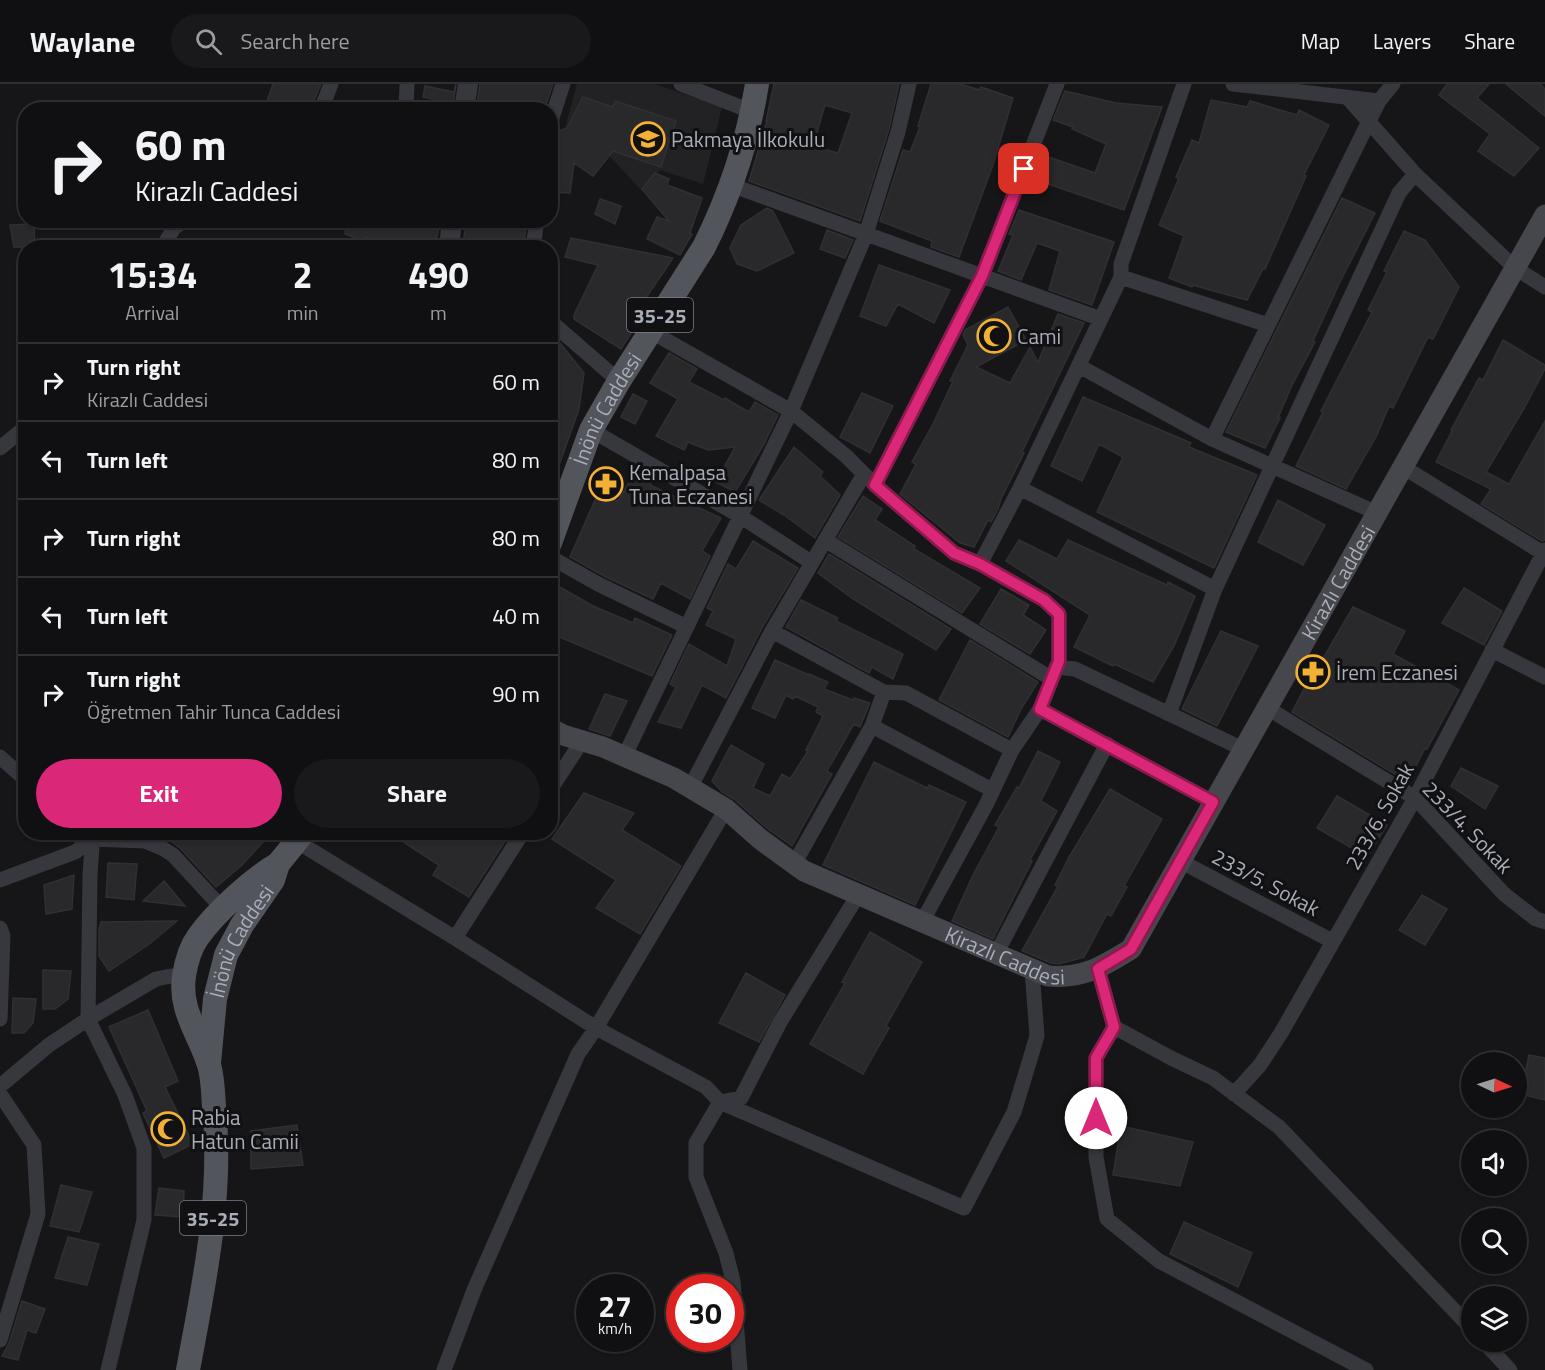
<!DOCTYPE html>
<meta charset="utf-8">
<style>
:root{--surface:#101012;--page:#19191b;--text:#f1f3f6;--muted:#9c9d9f;--line:#303032;--accent:#db2777}
body{margin:0;font-family:"Titillium Web",sans-serif;background:var(--page);color:var(--text);height:100vh;display:flex;flex-direction:column;font-size:22px;white-space:nowrap}
*{box-sizing:border-box;margin:0}
p{font-size:20px;color:var(--muted)}
.icon{flex:none;width:33px;height:33px;fill:none;stroke:currentColor;stroke-width:2;stroke-linecap:round;stroke-linejoin:round}
.map{position:relative;flex:1;overflow:hidden}
.panel{position:absolute;left:18px;top:156px;width:540px;height:600px;display:flex;flex-direction:column;background:var(--surface);border-radius:24px;box-shadow:0 2px 4px #0004,0 0 0 2px var(--line)}
.panel>*{flex:none}
.guide{position:absolute;left:18px;top:18px;width:540px;height:126px;border-radius:24px;box-shadow:0 2px 4px #0004,0 0 0 2px var(--line);background:#101012;color:var(--text);overflow:hidden}
.needle{width:39px;rotate:94deg}
.fabs{position:absolute;left:1461px;top:968px;display:grid;gap:12px}
.fabs a{display:grid;place-items:center;width:66px;height:66px;border-radius:50%;background:var(--surface);box-shadow:0 2px 4px #0004,0 0 0 2px var(--line);font-size:30px}
.speed{position:absolute;left:576px;top:1190px;display:flex;gap:12px;font-size:30px;font-weight:700;text-align:center}
.speed>*{display:grid;place-content:center;width:78px;height:78px;border-radius:50%;background:var(--surface);box-shadow:0 2px 4px #0004,0 0 0 2px var(--line);line-height:1}
.speed small{font-size:15px;font-weight:400}
.speed .limit{border:9px solid #d22;background:#fff;color:#111}
.pin{position:absolute;display:grid;place-items:center;width:51px;height:51px;color:#fff;margin:-26px;border-radius:12px;box-shadow:0 3px 9px #0006}
.me{position:absolute;width:66px;margin:-33px;rotate:0deg;stroke-linejoin:round;filter:drop-shadow(0 0 4px #0008)}
.turn{display:flex;align-items:center;gap:21px;height:126px;padding:0 18px;font-size:27px}
.turn .icon{width:78px;height:78px;stroke-width:2.5}
.turn b{display:block;font-size:42px;line-height:51px}
.eta{display:flex;justify-content:space-evenly;align-items:center;height:102px;text-align:center}
.eta b{font-size:36px;font-weight:700;line-height:42px}
.button{display:flex;gap:12px;margin-top:auto;padding:12px 18px}
.button a{flex:1;height:69px;border-radius:36px;background:var(--accent);color:#fff;font-size:24px;font-weight:700;line-height:69px;text-align:center}
.button a+a{background:var(--page);color:var(--text)}
ul{padding:0;list-style:none}
li{display:flex;align-items:center;gap:18px;height:78px;padding:0 18px;border-top:2px solid var(--line)}
li div{flex:1}
li b{display:block;font-size:22px}
li em{font-style:normal}
header{display:flex;align-items:center;gap:36px;box-sizing:border-box;height:84px;padding:0 30px;background:var(--surface);border-bottom:2px solid var(--line)}
header strong{font-size:28px}
nav{display:flex;gap:33px;margin-inline-start:auto;font-size:21px}
.search{width:420px;height:54px;background:var(--page);display:flex;align-items:center;gap:15px;box-sizing:border-box;padding:0 21px;border-radius:33px;color:var(--muted);font-size:22px}
.map>svg:first-child{display:block}
.built{fill:#222225}
.building{fill:#29292c;stroke:#303034;stroke-width:1.5;fill-rule:evenodd}
.lines{fill:none;stroke-linecap:round;stroke-linejoin:round}
.minor{stroke:#37383d;stroke-width:15}
.tertiary{stroke:#37383d;stroke-width:20}
.secondary{stroke:#45474d;stroke-width:21}
.primary{stroke:#53555c;stroke-width:24}
.route-casing{stroke:#8e194d;stroke-width:15}
.route{stroke:#db2777;stroke-width:10}
.labels{text-anchor:middle;dominant-baseline:central;stroke-width:6;stroke-linejoin:round;paint-order:stroke}
.shield{fill:#111113;stroke:#7b7e86;stroke-width:1.5}
.shield-label{font-size:20px;font-weight:bold;fill:#a8adb8}
.poi-label{font-size:21px;fill:#a8adb8;stroke:#111113;text-anchor:start}
.street-label{font-size:21px;fill:#a8adb8;stroke:#111113}
</style>
<header>
<strong>Waylane</strong>
<div class="search"><svg class="icon" aria-label="search" viewBox="0 0 24 24"><circle cx="10" cy="10" r="6"/><path d="M15 15l6 6"/></svg>Search here</div>
<nav><a>Map</a><a>Layers</a><a>Share</a></nav>
</header>
<div class="map">
<svg width="1545" height="1286" viewBox="0 0 1545 1286">
<rect width="100%" height="100%" fill="#161618"/>
<!-- built -->
<path class="built" d="M577,0H655L722,23L703,100L660,86L641,106L601,63L564,48Z"/>
<!-- building -->
<path class="building" d="M273,0H321L310,26H280L284,22L267,17Z
M456,0L453,20L452,23L431,21L433,15L423,13L425,2L454,8Z
M480,0H553L544,26H476Z
M774,0H899L889,45L860,137L749,97L767,37H766ZM825,21L852,29L838,69L813,62Z
M931,0H960L980,6L981,3L1013,14L993,81L959,173L931,163L932,157L880,137L903,66L910,68L920,43L918,42Z
M1447,0H1489L1477,14L1539,64L1514,92L1478,67L1490,50L1439,11Z
M1506,0H1540L1545,5V32Z
M1065,7L1116,19L1162,23L1124,126L1031,94L1040,70L1095,89L1106,60L1072,45L1073,43L1053,36Z
M583,13L613,23L615,17L676,37L661,83L613,67L593,92L574,79L570,109L550,108L553,71H552L556,48L567,44Z
M1211,16L1247,23L1250,17L1297,31L1299,26L1329,41L1304,91L1306,92L1265,185H1263L1247,216L1192,201V203L1169,194L1184,152L1159,141L1179,94L1176,93L1192,56L1199,59Z
M655,89L669,95L667,101L702,114L690,149L692,150L680,171L647,155L657,133L669,137L642,105Z
M1342,114L1375,129L1339,200L1313,257L1315,258L1292,301L1278,334H1280L1265,364L1226,348Z
M600,115L621,122L615,140L595,130Z
M767,124L773,127L794,169L757,187L737,180L730,164L741,141Z
M1019,126L1114,158L1092,221L1049,206L1060,167L1037,159L1021,196L998,187L1013,151L1009,150Z
M347,136H440L435,164H403L365,153V158L345,150Z
M467,136H527L523,164L491,162V164H462Z
M34,140L35,163H14L10,141Z
M827,146L853,156L845,174L820,165Z
M1404,147L1425,156L1459,203L1433,255L1428,253L1393,324L1389,322L1377,351L1346,405L1296,382L1323,328L1321,327L1372,228L1368,226L1387,188L1384,187Z
M571,154L673,174L639,224L645,227L621,265L574,235V231L598,181L565,173Z
M879,181L950,206L934,239L898,220L886,242L860,232Z
M1008,223L1026,256L976,283L1010,299L1030,263L1038,278L1058,230L1084,239L1022,368L1024,369L1001,415L998,425L991,438L988,436L974,463L960,459L900,410L916,380L912,378L933,340L953,297H950L968,261L963,251L965,246Z
M1503,256L1545,281V285L1526,321L1486,388L1509,400L1545,337V456L1542,457L1481,420L1491,405L1436,378L1452,347L1451,346L1479,294L1483,296Z
M560,259L584,289L579,325L553,398L550,397V278Z
M669,269L697,285L689,298L724,316L725,314L749,328L755,318L778,331L763,362L735,408L716,398L735,363L708,366L688,358L684,366L656,352L678,315L650,299Z
M862,309L893,322L870,369L840,353Z
M633,310L647,317L635,340L621,333Z
M1083,313L1191,359L1189,363L1257,391L1214,484L1097,428L1123,373L1099,360L1082,397L1051,382Z
M794,363L823,388L820,392L840,411L815,454L784,431L759,416Z
M638,384L654,393L650,401L721,434L702,467L710,472L690,515L661,499L653,515L606,493L570,473L599,407L618,417Z
M863,412L882,425L875,436L915,462L914,465L980,504L962,529L838,453Z
M1278,416L1325,441L1303,481L1258,458Z
M1019,456L1057,475L1068,456L1167,501L1168,498L1195,512L1174,562L1153,598L1114,580L1113,582L1074,563L1090,531L1006,477Z
M753,457L798,484L763,542L726,614L702,601L681,644L658,638L676,603L670,600L689,560L727,582L736,555L706,541L713,527L707,524L728,480L736,485Z
M829,470L951,545L936,566L853,515L818,489Z
M558,502L593,522L633,539L635,534L672,551L652,592L550,549V512Z
M1464,504L1502,527L1484,561L1442,539Z
M1001,505L1029,521L1023,531L1046,546L1030,570L980,540Z
M801,516L838,534L836,537L903,570L893,595L872,583L869,589L786,543Z
M1353,523L1405,547L1393,570L1459,606L1427,665L1425,664L1408,698L1292,628L1316,582L1318,583Z
M1221,547L1258,562L1217,642L1182,625Z
M970,556L1038,598L1021,625L1008,653L939,616Z
M775,576L809,591V590L828,598L824,605L853,616L854,614L870,619L860,643L854,640L827,687L832,690L792,762L768,745L734,715L722,708L712,697L731,661L764,680L753,704L770,712L782,690L790,695L808,667L806,666L823,632L816,628L818,623L795,612L793,615L786,611L775,634L752,624Z
M605,610L627,617L610,652L589,645Z
M1038,667L1060,678L1041,717L1057,727L1030,776L1032,777L993,855L952,837L973,791L999,743L995,741L1017,703L1019,704Z
M874,678L927,704L929,701L966,718L915,821L823,781Z
M1461,684L1498,702L1485,725L1451,702Z
M1110,705L1162,735L1124,802L1127,803L1111,832L1107,830L1084,873L1059,880L1051,879L1022,867L1058,802L1055,801L1069,773Z
M584,709L634,729L622,746L681,782L640,850L596,824L616,796L552,755Z
M1337,712L1387,741L1367,773L1317,744Z
M158,748H252L263,758L241,782L216,803L180,764Z
M388,748H511L469,813L433,791L439,781Z
M108,779L137,780L134,816L106,813Z
M74,791L72,825L46,830L44,801Z
M164,797L185,822L143,817Z
M1422,811L1447,825L1425,861L1399,846Z
M177,837L148,861L109,887L99,872V845L101,838Z
M870,848L922,878L886,942L889,944L863,990L810,960L845,899L842,898Z
M43,886L71,887L68,915L55,925H43Z
M746,889L785,911L759,958L719,939Z
M13,914L36,915L33,939L24,949H12Z
M148,926L178,997L165,1003L193,1060L164,1074L143,1029L147,1027L109,943Z
M1529,971L1545,974V1016L1521,1010Z
M297,1041L303,1081L251,1085V1047Z
M1121,1042L1193,1058L1180,1102L1113,1091Z
M61,1101L92,1108L79,1148L50,1142Z
M159,1104L184,1107L183,1133L155,1131Z
M1184,1138L1252,1169L1238,1203L1170,1170Z
M68,1153L99,1160L87,1201L55,1194Z
M22,1217L45,1225L36,1249L27,1246L18,1276L2,1272L9,1259Z"/>
<g class="lines">
<!-- minor -->
<path class="minor" d="M681,0L753,28
M1233,0L1379,17
M1348,14L1415,90L1515,184L1545,203
M321,26L331,0
M406,26L407,0
M550,40L563,0
M731,101L1101,235
M162,164L174,144L185,136
M533,164L537,136
M1121,193L1268,241
M550,237L619,297
M650,247L791,327L846,372L875,401L954,469L980,480L1044,516L1059,530V577L1040,625L1012,666L986,721L922,838
M1079,282L1212,355L1377,429
M591,346L740,432L811,478
M1212,355L1379,17L1393,0
M0,364L26,343
M1403,383L1543,469
M875,401L982,192L1057,0
M1020,404L1215,505
M825,456L1052,595
M550,473L598,500L687,543
M980,480L1020,404L1121,193V180L1184,0
M772,547L884,608L906,609L1012,666
M1492,566L1545,593
M1056,583L1075,585L1243,665
M1267,624L1415,714L1504,810L1536,835L1545,838
M1040,625L1213,718
M1169,630L1215,505L1399,109L1415,90
M872,642L992,706
M0,673L26,696
M624,673L791,327L866,150L898,48L909,0
M690,704L772,547L864,390
M550,706L582,657
M85,748L92,755L145,757L162,764L173,771L223,825
M93,748L90,791L88,935L125,1011L144,1064V1136L108,1286
M296,757L455,854L596,944L706,1003L720,1018L964,1124L1014,1028L1037,952L1032,886
M1180,777L1332,857
M794,780L872,642L884,608
M0,796L75,768L92,755
M0,844L3,852L0,935
M455,854L523,748
M996,870L1107,660
M1098,885L1114,943L1171,974L1213,994L1279,1043L1472,1245
M1114,943L1096,974V1073L1107,1135L1159,1177L1366,1286
M0,1002L49,961L88,935L156,895L171,892H184
M0,1010L34,1061L38,1130L0,1256
M1234,1010L1260,981L1281,949L1415,714L1545,466
M1483,1257L1510,1286
M444,1286L474,1206L578,970L596,944L726,725
M740,1286L733,1197L726,1169L696,1093V1059L720,1018L741,1014L780,938L858,811"/>
<!-- tertiary -->
<path class="tertiary" d="M464,26L468,0
M449,164L452,136"/>
<!-- secondary -->
<path class="secondary" id="s1" d="M550,644L563,651L603,663L674,694L726,725L760,755L804,787L1048,892C1082,895 1102,883 1131,865L1545,131"/>
<!-- primary -->
<g class="primary">
<path id="s2" d="M550,459L591,346L619,297L704,163C730,111 748,57 757,0"/>
<path id="s3" d="M209,979L215,915L226,871L242,841L273,796L278,780L304,748"/>
<path d="M188,1286C204,1199 223,1112 214,1023C213,1009 213,991 208,978C198,948 179,925 184,892C186,879 190,864 198,853C214,830 253,794 278,780"/>
</g>
</g>
<g class="lines">
<defs>
<path id="route" d="M1024,85L982,192L875,401L954,469L980,480L1044,516L1059,530V577L1040,625L1213,718L1131,865L1098,885L1114,943L1096,974V1034"/>
</defs>
<!-- route casing -->
<use href="#route" class="route-casing"/>
<!-- route -->
<use href="#route" class="route"/>
</g>
<!-- icons -->
<defs>
<symbol id="school-ring" viewBox="-11 -11 22 22"><circle r="9.5" fill="#111113" stroke="#f2b134" stroke-width="1.5"/><path d="M0-5L7-2L0 1L-7-2ZM-4 1L0 2.5L4 1V4Q0 6-4 4Z" fill="#f2b134"/></symbol>
<symbol id="mosque-ring" viewBox="-11 -11 22 22"><circle r="9.5" fill="#111113" stroke="#f2b134" stroke-width="1.5"/><path d="M3.5-4.9A6 6 0 1 0 3.5 4.9A5 5 0 1 1 3.5-4.9Z" fill="#f2b134"/></symbol>
<symbol id="pharmacy-ring" viewBox="-11 -11 22 22"><circle r="9.5" fill="#111113" stroke="#f2b134" stroke-width="1.5"/><path d="M-2-6h4v4h4v4h-4v4h-4v-4h-4v-4h4Z" fill="#f2b134"/></symbol>
</defs>
<g fill-rule="evenodd">
<use href="#school-ring" x="629" y="36" width="38" height="38"/>
<use href="#mosque-ring" x="975" y="233" width="38" height="38"/>
<use href="#pharmacy-ring" x="587" y="381" width="38" height="38"/>
<use href="#pharmacy-ring" x="1294" y="569" width="38" height="38"/>
<use href="#mosque-ring" x="149" y="1026" width="38" height="38"/>
</g>
<g class="labels">
<!-- shield labels -->
<g class="shield">
<rect x="627" y="214" width="66" height="34" rx="4.5"/>
<rect x="180" y="1117" width="66" height="34" rx="4.5"/>
</g>
<g class="shield-label">
<text x="660" y="231">35-25</text>
<text x="213" y="1134">35-25</text>
</g>
<!-- poi labels -->
<g class="poi-label">
<text x="671" y="55">Pakmaya İlkokulu</text>
<text x="1017" y="252">Cami</text>
<text x="629" y="388">Kemalpaşa<tspan x="629" dy="24">Tuna Eczanesi</tspan></text>
<text x="1336" y="588">İrem Eczanesi</text>
<text x="191" y="1033">Rabia<tspan x="191" dy="24">Hatun Camii</tspan></text>
</g>
<!-- street labels -->
<g class="street-label">
<text stroke="none"><textPath href="#s2" startOffset="146">İnönü Caddesi</textPath></text>
<text stroke="none"><textPath href="#s1" startOffset="1070">Kirazlı Caddesi</textPath></text>
<text transform="translate(1379 732) rotate(-61)">233/6. Sokak</text>
<text transform="translate(1468 743) rotate(46)">233/4. Sokak</text>
<text transform="translate(1266 798) rotate(28)">233/5. Sokak</text>
<text stroke="none"><textPath href="#s3" startOffset="128">İnönü Caddesi</textPath></text>
<text stroke="none"><textPath href="#s1" startOffset="513">Kirazlı Caddesi</textPath></text>
</g>
</g>
</svg>
<div class="fabs">
<a><svg class="needle" viewBox="-14 -14 28 28"><path d="M0-13l5 13h-10z" fill="#e53935"/><path d="M0 13l5-13h-10z" fill="#9c9d9f"/></svg></a>
<a><svg class="icon" aria-label="sound" viewBox="0 0 24 24"><path d="M4 9h4l5-4v14l-5-4H4zM17 9q2 3 0 6"/></svg></a>
<a><svg class="icon" aria-label="search" viewBox="0 0 24 24"><circle cx="10" cy="10" r="6"/><path d="M15 15l6 6"/></svg></a>
<a><svg class="icon" aria-label="layers" viewBox="0 0 24 24"><path d="M12 4l9 5-9 5-9-5zM3 14l9 5 9-5"/></svg></a>
</div>
<div class="speed"><div>27<small>km/h</small></div><div class="limit">30</div></div>
<div class="pin" style="left:1024px;top:85px;background:#d93025"><svg class="icon" aria-label="arrive" viewBox="0 0 24 24"><path d="M6 21V4h12l-3 4 3 4H6"/></svg></div>
<svg class="me" style="left:1096px;top:1034px" viewBox="-20 -20 40 40"><circle r="19" fill="#fff"/><path d="M0-13L10 11 0 6-10 11z" fill="#db2777"/></svg>
<div class="guide">
<div class="turn"><svg class="icon" aria-label="right" viewBox="0 0 24 24"><path d="M7 20v-9h11M14 6l5 5-5 5"/></svg><div><b>60 m</b>Kirazlı Caddesi</div></div>
</div>
<section class="panel">
<div class="eta">
<div><b>15:34</b><p>Arrival</p></div>
<div><b>2</b><p>min</p></div>
<div><b>490</b><p>m</p></div>
</div>
<ul>
<li><svg class="icon" aria-label="right" viewBox="0 0 24 24"><path d="M7 20v-9h11M14 6l5 5-5 5"/></svg><div><b>Turn right</b><p>Kirazlı Caddesi</p></div><em>60 m</em></li>
<li><svg class="icon" aria-label="left" viewBox="0 0 24 24"><path d="M17 20v-9H6M10 6l-5 5 5 5"/></svg><div><b>Turn left</b></div><em>80 m</em></li>
<li><svg class="icon" aria-label="right" viewBox="0 0 24 24"><path d="M7 20v-9h11M14 6l5 5-5 5"/></svg><div><b>Turn right</b></div><em>80 m</em></li>
<li><svg class="icon" aria-label="left" viewBox="0 0 24 24"><path d="M17 20v-9H6M10 6l-5 5 5 5"/></svg><div><b>Turn left</b></div><em>40 m</em></li>
<li><svg class="icon" aria-label="right" viewBox="0 0 24 24"><path d="M7 20v-9h11M14 6l5 5-5 5"/></svg><div><b>Turn right</b><p>Öğretmen Tahir Tunca Caddesi</p></div><em>90 m</em></li>
</ul>
<div class="button"><a>Exit</a><a>Share</a></div>
</section>
</div>
